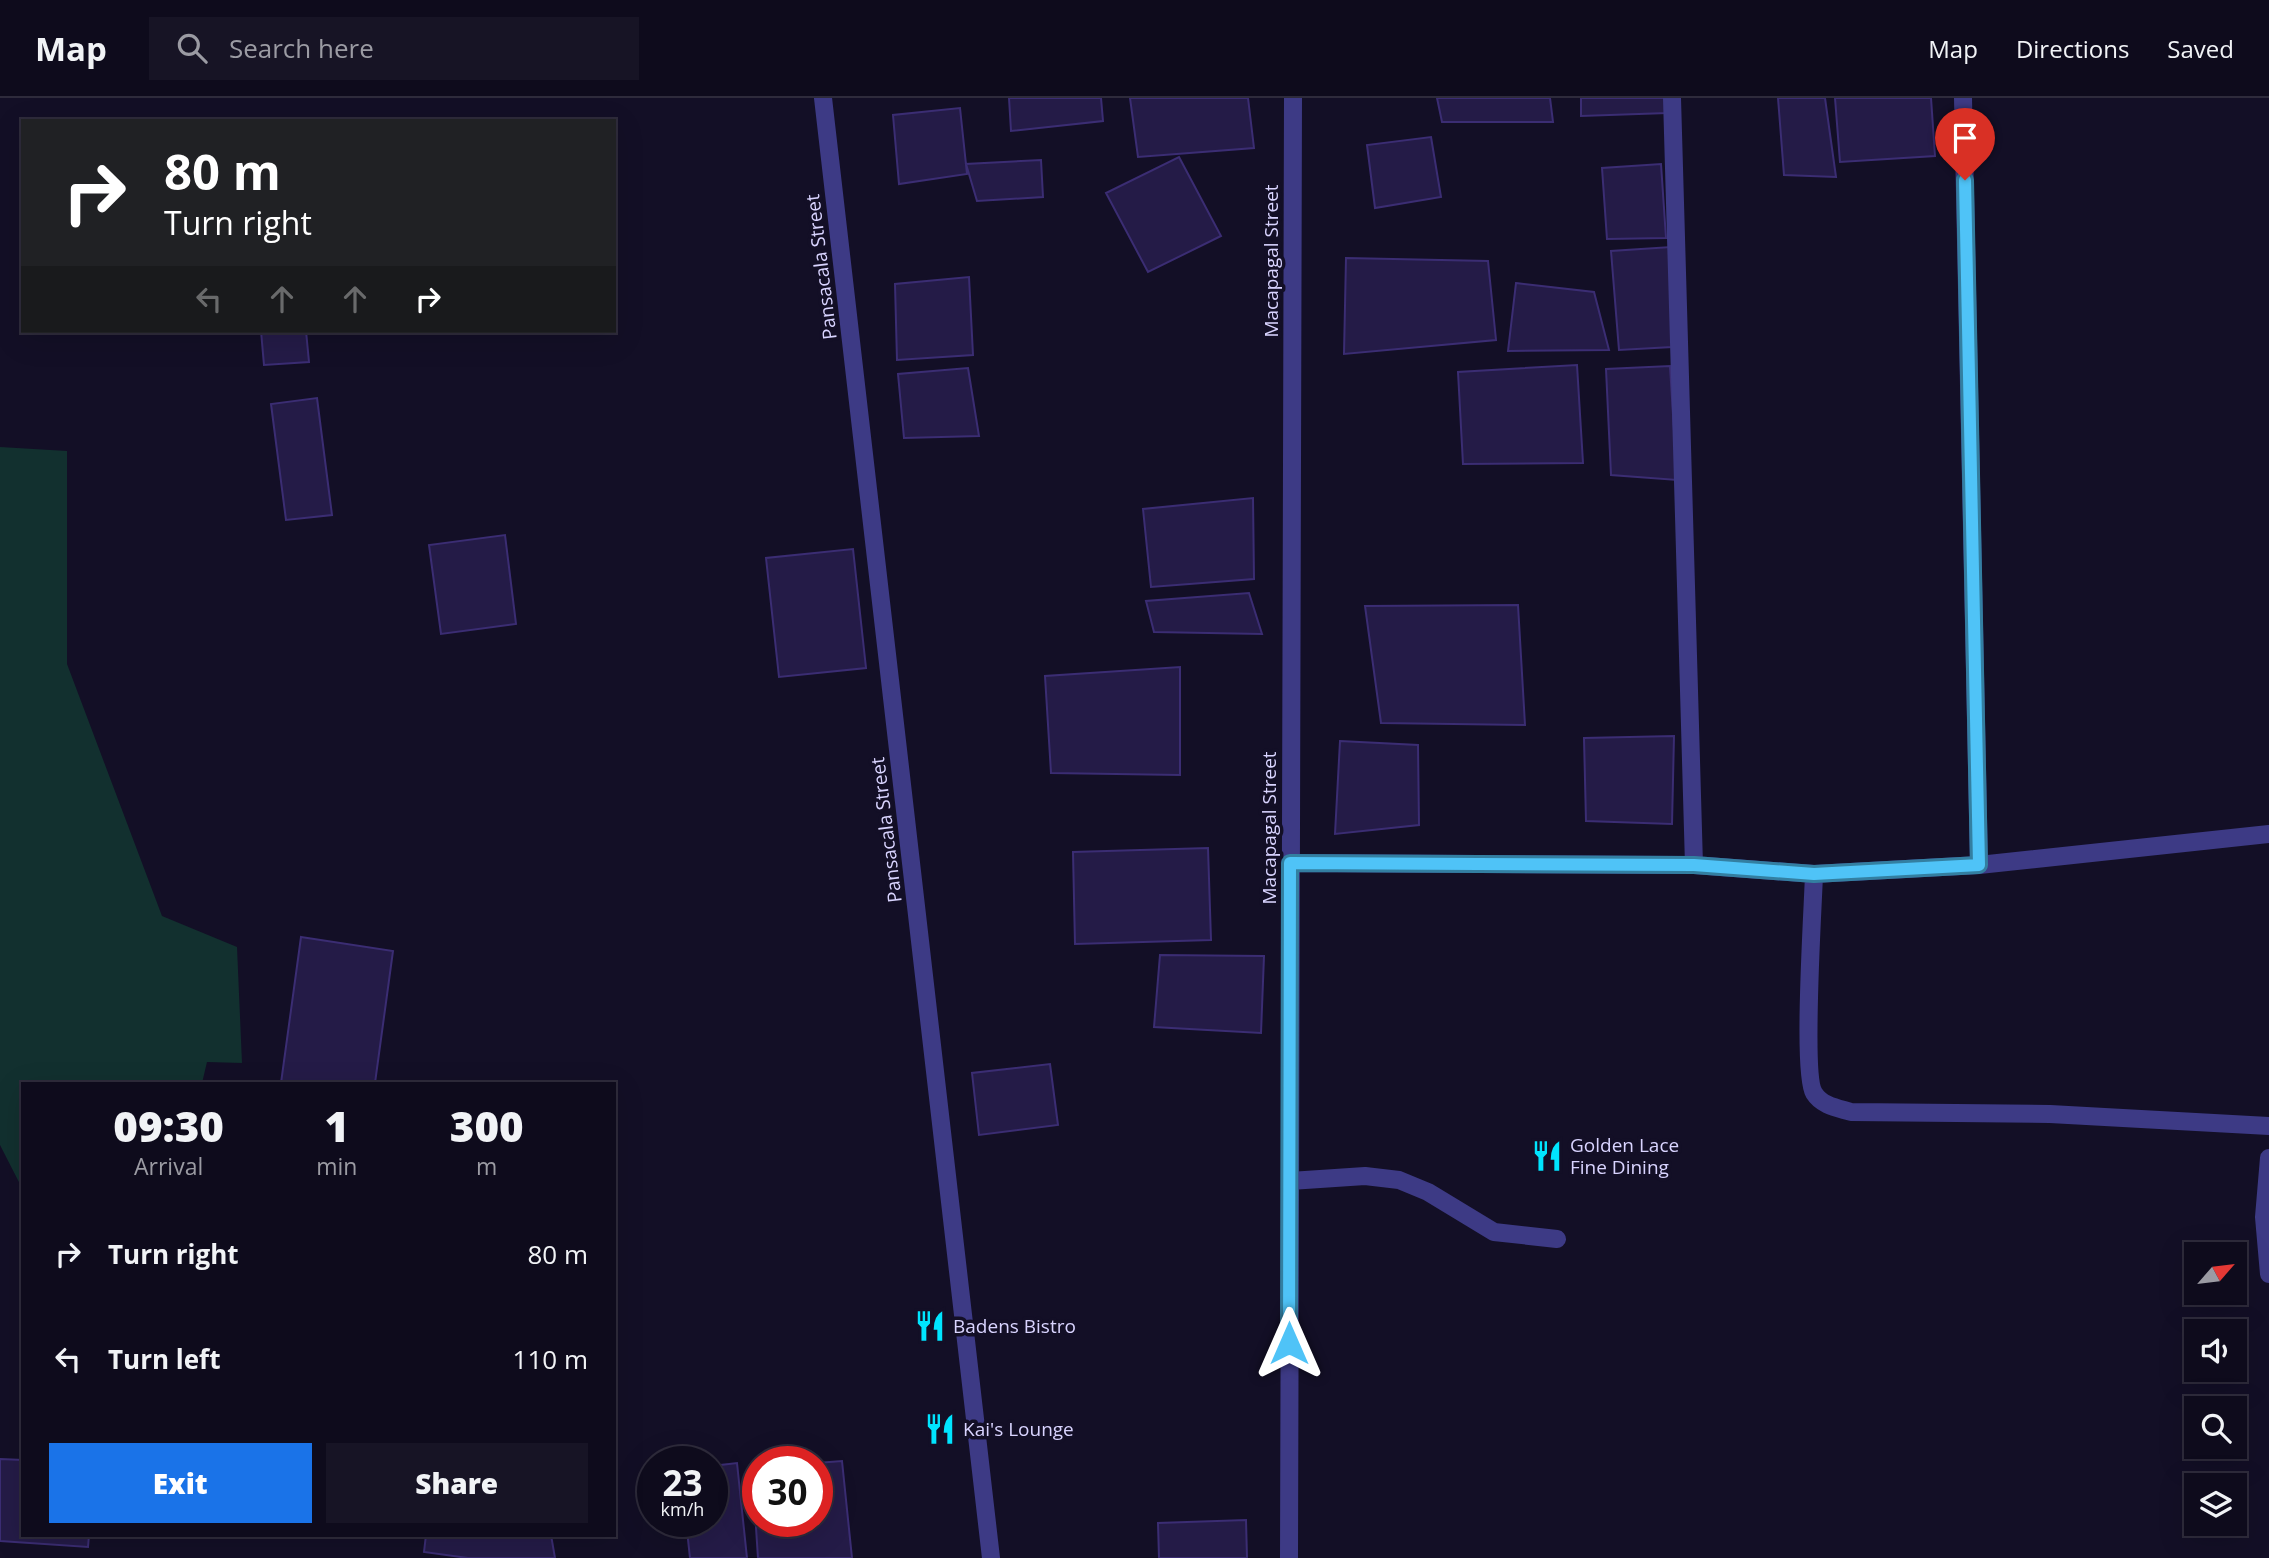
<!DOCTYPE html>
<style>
:root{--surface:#0e0b1c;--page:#171425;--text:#f1f3f6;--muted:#9b9ba3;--line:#2e2b3b;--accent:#1a73e8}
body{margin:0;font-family:"Open Sans",sans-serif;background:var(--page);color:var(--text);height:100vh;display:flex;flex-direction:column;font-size:26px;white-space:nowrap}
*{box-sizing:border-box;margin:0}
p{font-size:23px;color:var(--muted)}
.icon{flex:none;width:38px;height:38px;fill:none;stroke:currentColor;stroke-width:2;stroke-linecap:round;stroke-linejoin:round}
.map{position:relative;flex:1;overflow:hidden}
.details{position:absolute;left:21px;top:984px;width:595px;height:455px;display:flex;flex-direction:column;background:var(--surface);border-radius:0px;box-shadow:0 7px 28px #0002,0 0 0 2px var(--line)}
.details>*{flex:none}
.guide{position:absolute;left:21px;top:21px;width:595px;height:214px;border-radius:0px;box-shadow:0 7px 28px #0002,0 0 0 2px var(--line);background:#202124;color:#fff;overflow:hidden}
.needle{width:46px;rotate:62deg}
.controls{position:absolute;left:2184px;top:1144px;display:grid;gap:14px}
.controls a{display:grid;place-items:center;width:63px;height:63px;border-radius:0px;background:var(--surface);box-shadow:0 7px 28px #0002,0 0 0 2px var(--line);font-size:35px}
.speed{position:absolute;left:637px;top:1348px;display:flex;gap:14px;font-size:35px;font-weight:700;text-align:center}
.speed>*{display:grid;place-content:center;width:91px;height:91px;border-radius:50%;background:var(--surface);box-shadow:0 7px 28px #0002,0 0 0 2px var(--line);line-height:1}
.speed small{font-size:18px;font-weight:400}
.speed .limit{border:10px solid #d22;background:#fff;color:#111}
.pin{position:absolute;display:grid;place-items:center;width:60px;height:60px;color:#fff;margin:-72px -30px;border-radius:50% 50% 50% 0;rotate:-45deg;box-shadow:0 0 7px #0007}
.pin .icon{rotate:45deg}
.me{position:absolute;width:77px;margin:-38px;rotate:0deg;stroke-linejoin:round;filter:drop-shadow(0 0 5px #0008)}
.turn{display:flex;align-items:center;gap:24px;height:147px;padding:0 28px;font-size:32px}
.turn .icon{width:91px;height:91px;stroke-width:2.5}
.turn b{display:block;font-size:49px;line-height:60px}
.lanes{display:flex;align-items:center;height:66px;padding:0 28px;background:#0003;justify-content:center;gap:35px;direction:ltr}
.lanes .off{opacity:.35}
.eta{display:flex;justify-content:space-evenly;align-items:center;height:119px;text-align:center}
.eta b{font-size:42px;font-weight:800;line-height:49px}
.action{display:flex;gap:14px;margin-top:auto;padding:14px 28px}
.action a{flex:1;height:80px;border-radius:0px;background:var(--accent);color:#fff;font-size:28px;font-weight:800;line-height:80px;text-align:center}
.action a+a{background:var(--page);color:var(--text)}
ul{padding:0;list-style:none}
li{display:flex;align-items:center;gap:21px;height:105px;padding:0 28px}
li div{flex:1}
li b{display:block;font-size:26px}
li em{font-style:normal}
header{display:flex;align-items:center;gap:42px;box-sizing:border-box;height:98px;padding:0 35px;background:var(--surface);border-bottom:2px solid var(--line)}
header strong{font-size:33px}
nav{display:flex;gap:38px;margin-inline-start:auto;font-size:24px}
.search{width:490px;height:63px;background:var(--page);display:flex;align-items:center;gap:18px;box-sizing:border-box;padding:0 24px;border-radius:0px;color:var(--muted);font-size:26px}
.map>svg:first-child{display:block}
.green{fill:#12302f}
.building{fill:#241b47;stroke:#3b2d73;stroke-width:2}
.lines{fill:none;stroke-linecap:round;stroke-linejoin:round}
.minor{stroke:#3d3a85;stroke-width:18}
.route-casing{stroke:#337fa1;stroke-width:18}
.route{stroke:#4fc3f7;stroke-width:12}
.labels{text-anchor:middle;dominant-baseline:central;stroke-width:7;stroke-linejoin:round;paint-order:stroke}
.street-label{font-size:19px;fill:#d9d4ff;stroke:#130f26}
.poi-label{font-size:19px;fill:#d9d4ff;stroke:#130f26;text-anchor:start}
</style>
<header>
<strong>Map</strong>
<div class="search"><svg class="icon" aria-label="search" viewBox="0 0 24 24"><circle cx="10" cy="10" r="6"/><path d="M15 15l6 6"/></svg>Search here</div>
<nav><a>Map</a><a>Directions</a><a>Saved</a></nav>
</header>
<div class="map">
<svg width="2269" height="1460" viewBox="0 0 2269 1460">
<rect width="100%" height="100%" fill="#130f26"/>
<!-- green -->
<path class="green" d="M0,349L67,353V566L162,818L237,849L242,965L207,964L202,985H23V1092L0,1047Z"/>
<!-- building -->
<path class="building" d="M1009,0H1101L1103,23L1011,33Z
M1130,0H1248L1254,50L1138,59Z
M1437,0H1550L1553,24H1442Z
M1581,0H1666L1667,15L1581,18Z
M1778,0H1825L1836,79L1784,77Z
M1835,0H1931L1935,58L1840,64Z
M960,10L967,76L899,86L893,17Z
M1431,39L1441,99L1375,110L1367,47Z
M1179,59L1221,138L1148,174L1106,95Z
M1041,62L1043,99L977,103L966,66Z
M1661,66L1666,140L1607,141L1602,70Z
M1671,149L1672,249L1619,252L1611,153Z
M1346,160L1488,163L1496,242L1344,256Z
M969,179L973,257L897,262L895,186Z
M1516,185L1594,194L1609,252L1508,253Z
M261,233H306L309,264L264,267Z
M1577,267L1583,365L1463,366L1458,274Z
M1670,268L1677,382L1611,377L1606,271Z
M968,270L979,338L904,340L898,276Z
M317,300L332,417L286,422L271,306Z
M1253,400L1254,481L1151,489L1143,411Z
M505,437L516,526L441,536L429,447Z
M853,451L866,570L779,579L766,460Z
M1249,495L1262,536L1154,534L1146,503Z
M1518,507L1525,627L1381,625L1365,508Z
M1180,569V677L1051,675L1045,578Z
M1674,638L1672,726L1586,723L1584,640Z
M1340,643L1418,647L1419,727L1335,736Z
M1208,750L1211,842L1075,846L1073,754Z
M301,839L393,853L375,985H281Z
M1160,857L1264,858L1261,935L1154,929Z
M1050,966L1058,1027L979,1037L972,975Z
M0,1361L23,1362V1437H89L88,1449L0,1443Z
M842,1363L852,1460H758L752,1369H758V1423H817V1365Z
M737,1365L747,1460H690L686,1423H712V1368Z
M1246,1422L1247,1460H1159L1158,1425Z
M426,1437H551L555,1460H468L424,1454Z"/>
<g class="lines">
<!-- minor -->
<path class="minor" d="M823,0L991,1460
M1672,0L1694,767
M1963,0L1979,767
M1290,765L1694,767L1814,776L1979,767L2269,736
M1814,776C1813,810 1802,976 1814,995C1822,1008 1838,1010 1851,1014L2050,1016L2269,1028
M2269,1060L2264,1119L2269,1176
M1290,1083L1365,1078L1399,1082L1428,1094L1494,1134L1557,1141
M1289,1460L1293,0"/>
</g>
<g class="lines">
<defs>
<path id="route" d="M1289,1245L1290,765L1694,767L1814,776L1979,767L1965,82"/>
</defs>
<!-- route casing -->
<use href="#route" class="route-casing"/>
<!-- route -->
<use href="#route" class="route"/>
</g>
<!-- icons -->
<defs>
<symbol id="restaurant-bare" viewBox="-9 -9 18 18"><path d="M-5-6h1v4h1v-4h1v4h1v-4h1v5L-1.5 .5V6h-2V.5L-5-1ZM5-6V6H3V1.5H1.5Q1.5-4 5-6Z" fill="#00e5ff" stroke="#130f26" stroke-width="2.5" paint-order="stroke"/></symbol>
</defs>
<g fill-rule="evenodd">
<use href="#restaurant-bare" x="1525" y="1036" width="44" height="44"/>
<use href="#restaurant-bare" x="908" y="1206" width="44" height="44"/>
<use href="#restaurant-bare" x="918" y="1309" width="44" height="44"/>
</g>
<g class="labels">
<!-- street labels -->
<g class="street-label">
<text transform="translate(1271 163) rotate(-90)">Macapagal Street</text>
<text transform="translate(821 169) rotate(-97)">Pansacala Street</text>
<text transform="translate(1269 730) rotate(-90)">Macapagal Street</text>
<text transform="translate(886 732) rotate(-97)">Pansacala Street</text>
</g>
<!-- poi labels -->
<g class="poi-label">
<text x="1570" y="1047">Golden Lace<tspan x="1570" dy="22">Fine Dining</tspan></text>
<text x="953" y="1228">Badens Bistro</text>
<text x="963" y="1331">Kai's Lounge</text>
</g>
</g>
</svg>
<div class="controls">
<a><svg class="needle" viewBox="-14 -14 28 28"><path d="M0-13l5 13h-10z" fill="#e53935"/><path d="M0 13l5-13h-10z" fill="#9b9ba3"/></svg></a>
<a><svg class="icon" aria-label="sound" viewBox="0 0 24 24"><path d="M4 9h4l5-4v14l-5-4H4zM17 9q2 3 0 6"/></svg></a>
<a><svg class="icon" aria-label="search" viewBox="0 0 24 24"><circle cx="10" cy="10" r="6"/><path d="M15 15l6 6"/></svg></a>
<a><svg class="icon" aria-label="layers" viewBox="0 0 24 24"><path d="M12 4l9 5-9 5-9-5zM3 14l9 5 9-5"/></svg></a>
</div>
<div class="speed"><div>23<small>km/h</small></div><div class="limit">30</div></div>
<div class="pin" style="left:1965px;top:82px;background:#d93025"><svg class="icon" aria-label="arrive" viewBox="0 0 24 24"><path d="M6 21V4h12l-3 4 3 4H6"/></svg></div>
<svg class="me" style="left:1289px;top:1245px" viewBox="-20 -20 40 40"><path d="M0-17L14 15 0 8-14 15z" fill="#4fc3f7" stroke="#fff" stroke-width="4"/></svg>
<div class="guide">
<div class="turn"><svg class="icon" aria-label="right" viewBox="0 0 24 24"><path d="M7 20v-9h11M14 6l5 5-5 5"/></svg><div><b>80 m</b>Turn right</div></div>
<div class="lanes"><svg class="icon off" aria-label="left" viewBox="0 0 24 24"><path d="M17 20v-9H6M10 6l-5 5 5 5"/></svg><svg class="icon off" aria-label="ahead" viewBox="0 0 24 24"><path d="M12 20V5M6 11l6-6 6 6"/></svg><svg class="icon off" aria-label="ahead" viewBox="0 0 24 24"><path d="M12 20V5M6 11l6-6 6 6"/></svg><svg class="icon" aria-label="right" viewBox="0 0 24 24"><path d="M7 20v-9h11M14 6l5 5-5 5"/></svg></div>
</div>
<section class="details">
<div class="eta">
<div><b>09:30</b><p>Arrival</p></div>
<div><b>1</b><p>min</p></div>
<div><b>300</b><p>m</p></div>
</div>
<ul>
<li><svg class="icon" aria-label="right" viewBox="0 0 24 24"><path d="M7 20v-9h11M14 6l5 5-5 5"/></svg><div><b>Turn right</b></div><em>80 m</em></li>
<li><svg class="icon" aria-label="left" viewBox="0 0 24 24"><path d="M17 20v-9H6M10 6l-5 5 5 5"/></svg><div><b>Turn left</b></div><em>110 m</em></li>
</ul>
<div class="action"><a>Exit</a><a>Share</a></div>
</section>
</div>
